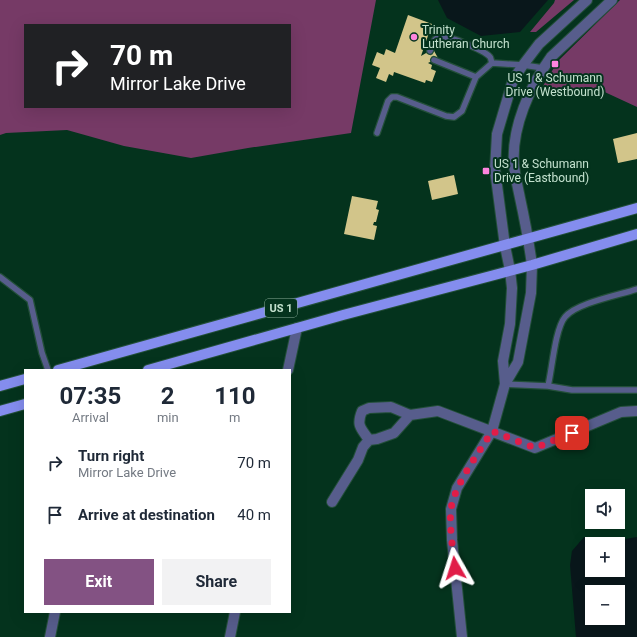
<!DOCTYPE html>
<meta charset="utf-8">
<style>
:root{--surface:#fff;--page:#f2f2f3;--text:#1f2937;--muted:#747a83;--accent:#835283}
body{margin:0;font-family:Roboto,sans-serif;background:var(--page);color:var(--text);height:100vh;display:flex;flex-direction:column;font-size:15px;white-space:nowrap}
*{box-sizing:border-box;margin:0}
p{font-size:13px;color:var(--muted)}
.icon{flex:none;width:22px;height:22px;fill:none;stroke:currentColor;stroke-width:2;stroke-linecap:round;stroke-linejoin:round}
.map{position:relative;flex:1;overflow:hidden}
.details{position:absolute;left:24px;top:369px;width:267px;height:244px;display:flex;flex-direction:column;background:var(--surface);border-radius:0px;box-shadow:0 4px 16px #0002}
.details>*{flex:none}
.hud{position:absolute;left:24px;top:24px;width:267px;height:84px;border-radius:0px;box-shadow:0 4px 16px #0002;background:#202124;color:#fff;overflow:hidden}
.fabs{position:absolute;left:585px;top:489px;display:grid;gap:8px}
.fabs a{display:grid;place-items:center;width:40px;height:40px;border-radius:0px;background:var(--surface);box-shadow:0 4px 16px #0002;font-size:20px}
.pin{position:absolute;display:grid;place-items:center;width:34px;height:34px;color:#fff;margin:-17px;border-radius:8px;box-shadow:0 2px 6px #0006}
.me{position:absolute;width:44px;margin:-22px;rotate:354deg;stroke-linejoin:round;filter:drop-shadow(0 0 3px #0008)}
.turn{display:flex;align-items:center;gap:14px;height:84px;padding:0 20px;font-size:18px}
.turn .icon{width:52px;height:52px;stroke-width:2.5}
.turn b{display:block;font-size:28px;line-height:34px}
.eta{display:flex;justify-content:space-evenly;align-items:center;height:68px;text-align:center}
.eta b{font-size:24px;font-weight:700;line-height:28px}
.action{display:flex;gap:8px;margin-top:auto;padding:8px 20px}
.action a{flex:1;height:46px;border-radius:0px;background:var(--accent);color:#fff;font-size:16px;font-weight:700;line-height:46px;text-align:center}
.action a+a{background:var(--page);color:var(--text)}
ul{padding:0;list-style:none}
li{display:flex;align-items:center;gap:12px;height:52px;padding:0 20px}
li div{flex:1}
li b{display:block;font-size:15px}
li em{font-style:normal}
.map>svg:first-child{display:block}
.green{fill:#763a66;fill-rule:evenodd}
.water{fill:#09171b;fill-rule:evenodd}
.building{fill:#d2c58a}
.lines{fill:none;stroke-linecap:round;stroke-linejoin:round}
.service-casing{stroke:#234f39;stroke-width:8}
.minor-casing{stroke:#234f39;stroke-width:12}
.tertiary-casing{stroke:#234f39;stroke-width:12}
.primary-casing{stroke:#234f39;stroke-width:12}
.service{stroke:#575d8c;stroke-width:5.5}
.minor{stroke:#575d8c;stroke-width:10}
.tertiary{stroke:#575d8c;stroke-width:10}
.primary{stroke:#848dee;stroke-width:10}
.route{stroke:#e11d48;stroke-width:7;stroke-dasharray:0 12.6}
.poi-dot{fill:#fe85df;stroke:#04331d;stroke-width:1.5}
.labels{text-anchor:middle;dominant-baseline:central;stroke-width:4;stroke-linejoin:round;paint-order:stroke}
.shield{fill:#04331d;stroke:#8aad99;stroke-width:1}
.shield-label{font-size:11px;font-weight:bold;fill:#c3e1ce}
.poi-label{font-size:12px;fill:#c3e1ce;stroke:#04331d;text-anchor:start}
</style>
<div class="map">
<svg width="637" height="637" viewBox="0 0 637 637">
<rect width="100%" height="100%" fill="#04331d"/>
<!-- green -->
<path class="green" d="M0,0H376L351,133L248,148L191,158L124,146L67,130L6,133L0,135ZM25,25H290V107H25Z
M555,0H574L536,32H530L554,3Z
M620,0H637V107L596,88L540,91L558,61Z"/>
<!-- water -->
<path class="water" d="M438,0H548L520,32L481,36L447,18Z
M584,537L625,539L637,537V637H576L570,565L572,551ZM592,544H618V570H592ZM592,592H618V618H592Z"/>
<!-- building -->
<path class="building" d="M408,15L432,24L421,56L433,49L438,58L428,63L432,65L431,69L436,71L432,82L426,80L425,83L394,72L393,76L389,74L386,82L376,78L380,68L372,65L377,52L384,55L386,49L395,53Z
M637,133V159L618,163L613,139Z
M454,175L458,194L432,200L428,181Z
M352,196L378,201L376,209L379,210L376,222H374L373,225L377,226L374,240L344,234Z"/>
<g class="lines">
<defs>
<path id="service" d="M430,51C432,46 433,38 440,37C448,35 484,50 490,57C491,58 491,61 492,63
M434,60L476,77
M377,133L388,101L392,97H397L446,116L454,117L462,111L476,77L492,63L523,65L543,68
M0,277L30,300L42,353L48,370
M505,384L548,386L572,390H637
M548,386C552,370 555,329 565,317C576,303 619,295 637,289"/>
<path id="minor" d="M288,370L297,328
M505,384L503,361L510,324L512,288L510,270
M369,440C361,428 356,426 362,411L369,408L391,407L410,415L438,411L535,448L621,412L637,411
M332,502L358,460L363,447L369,440L377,439L394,433L410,415
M50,637L55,612
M230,637L235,612
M462,637L452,540L451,509L457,488L492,431L505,384L518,362L531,293L532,265"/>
<path id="tertiary" d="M532,265C529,243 525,221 520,198C518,188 515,176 514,165C511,128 530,86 551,57L612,0
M510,270L505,246L495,170L497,134L513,80L523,65L539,44L587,0"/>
<path id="primary" d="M58,370L637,208
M148,370L343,315L532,265L637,234
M0,386L25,379
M0,411L25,404"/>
</defs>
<!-- service casing -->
<use href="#service" class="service-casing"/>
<!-- minor casing -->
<use href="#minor" class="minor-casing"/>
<!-- tertiary casing -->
<use href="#tertiary" class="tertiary-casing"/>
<!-- primary casing -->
<use href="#primary" class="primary-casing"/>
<!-- service -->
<use href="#service" class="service"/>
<!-- minor -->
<use href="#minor" class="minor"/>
<!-- tertiary -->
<use href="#tertiary" class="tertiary"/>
<!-- primary -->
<use href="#primary" class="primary"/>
</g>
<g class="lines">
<!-- route -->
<path class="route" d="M455,568C453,551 449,525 451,509C454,485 479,453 492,431L535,448L572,433"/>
</g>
<!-- markers -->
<g class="poi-dot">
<circle cx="414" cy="37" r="4"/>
<rect x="551" y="60" width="8" height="8" rx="2"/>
<rect x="482" y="167" width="8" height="8" rx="2"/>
</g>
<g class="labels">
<!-- shield labels -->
<rect class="shield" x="265" y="299" width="32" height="18" rx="3"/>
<g class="shield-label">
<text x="281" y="308">US 1</text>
</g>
<!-- poi labels -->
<g class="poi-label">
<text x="422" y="30">Trinity<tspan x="422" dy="14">Lutheran Church</tspan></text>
<text x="555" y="78" text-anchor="middle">US 1 &amp; Schumann<tspan x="555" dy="14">Drive (Westbound)</tspan></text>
<text x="494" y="164">US 1 &amp; Schumann<tspan x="494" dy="14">Drive (Eastbound)</tspan></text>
</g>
</g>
</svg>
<div class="fabs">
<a><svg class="icon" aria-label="sound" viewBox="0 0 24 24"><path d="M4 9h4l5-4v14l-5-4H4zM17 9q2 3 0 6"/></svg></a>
<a>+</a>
<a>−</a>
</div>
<div class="pin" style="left:572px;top:433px;background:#d93025"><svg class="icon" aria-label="arrive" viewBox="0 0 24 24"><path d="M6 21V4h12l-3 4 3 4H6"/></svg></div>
<svg class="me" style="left:455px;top:568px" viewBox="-20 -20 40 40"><path d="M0-17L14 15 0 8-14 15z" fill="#e11d48" stroke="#fff" stroke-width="4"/></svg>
<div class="hud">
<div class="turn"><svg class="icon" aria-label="right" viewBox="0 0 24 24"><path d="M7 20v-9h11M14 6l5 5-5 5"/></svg><div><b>70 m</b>Mirror Lake Drive</div></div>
</div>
<section class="details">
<div class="eta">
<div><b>07:35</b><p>Arrival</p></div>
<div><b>2</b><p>min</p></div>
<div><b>110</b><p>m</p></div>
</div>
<ul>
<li><svg class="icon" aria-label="right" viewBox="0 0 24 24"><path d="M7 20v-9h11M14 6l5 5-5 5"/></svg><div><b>Turn right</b><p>Mirror Lake Drive</p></div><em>70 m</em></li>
<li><svg class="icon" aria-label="arrive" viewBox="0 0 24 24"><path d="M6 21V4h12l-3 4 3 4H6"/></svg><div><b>Arrive at destination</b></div><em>40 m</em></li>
</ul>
<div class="action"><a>Exit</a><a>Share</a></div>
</section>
</div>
